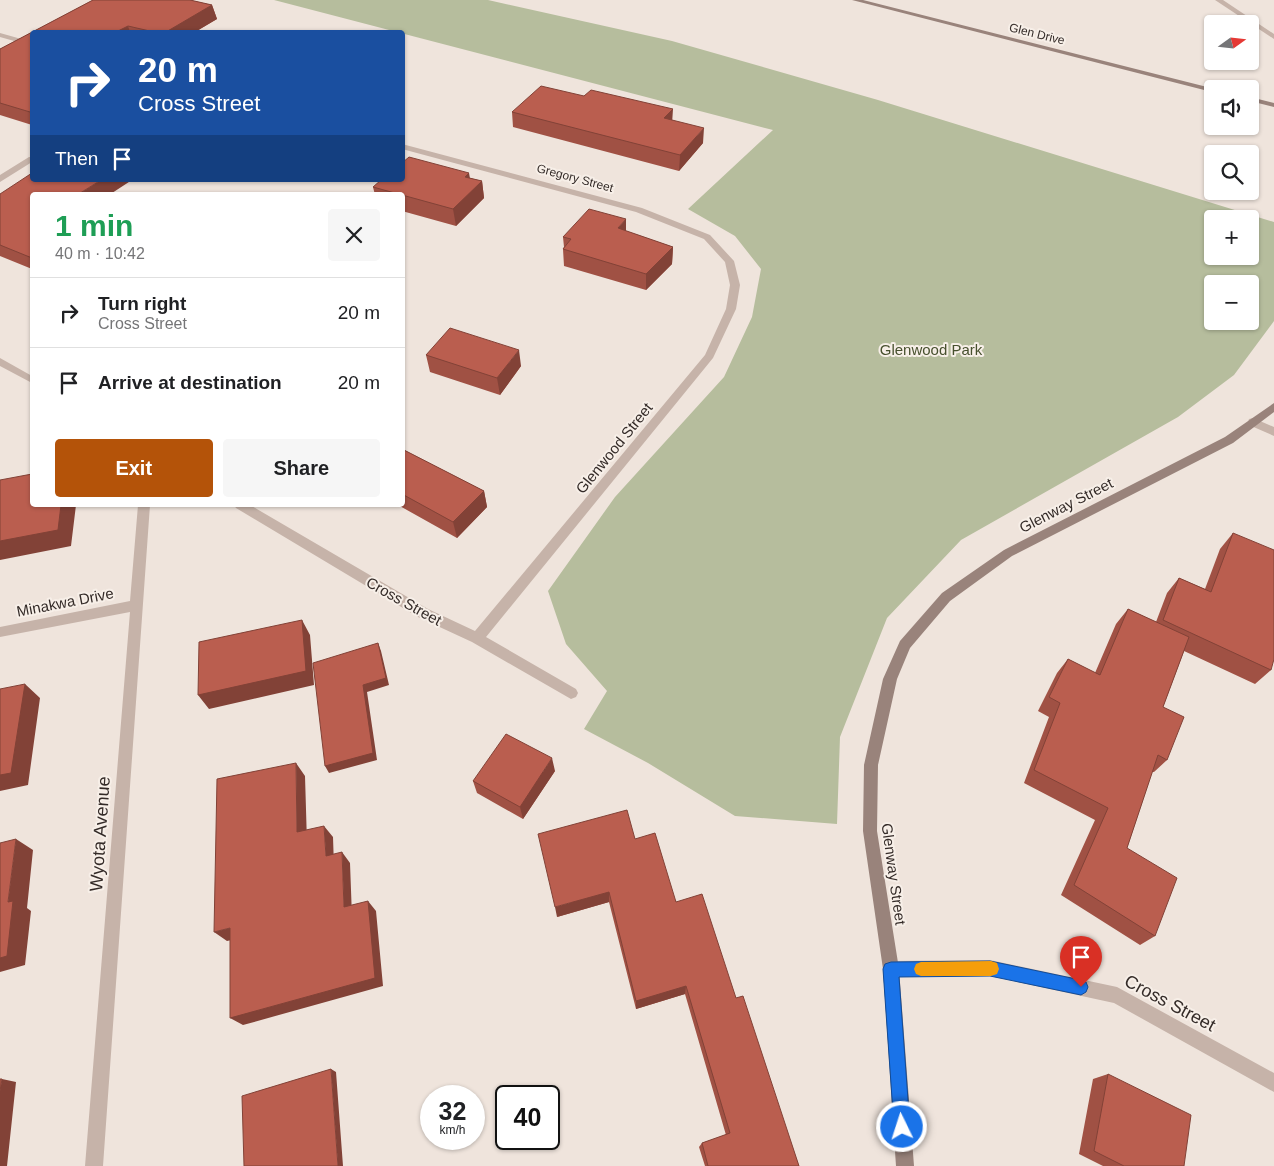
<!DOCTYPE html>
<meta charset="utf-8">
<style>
:root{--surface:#fff;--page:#f6f6f6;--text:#202124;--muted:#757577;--line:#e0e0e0;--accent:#b45309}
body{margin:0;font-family:Arial,sans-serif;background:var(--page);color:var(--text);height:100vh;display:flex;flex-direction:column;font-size:19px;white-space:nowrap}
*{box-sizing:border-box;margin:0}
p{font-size:16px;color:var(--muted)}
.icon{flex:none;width:28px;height:28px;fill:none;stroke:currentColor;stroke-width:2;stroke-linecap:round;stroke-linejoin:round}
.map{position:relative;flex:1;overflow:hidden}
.panel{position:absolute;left:30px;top:192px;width:375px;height:315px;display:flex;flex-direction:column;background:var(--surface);border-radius:5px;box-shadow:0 1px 4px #0004}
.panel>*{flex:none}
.top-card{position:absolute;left:30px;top:30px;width:375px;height:152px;border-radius:5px;box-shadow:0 1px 4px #0004;background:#1a4fa0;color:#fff;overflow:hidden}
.needle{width:32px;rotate:75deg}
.fabs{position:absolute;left:1204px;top:15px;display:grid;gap:10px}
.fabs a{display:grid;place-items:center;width:55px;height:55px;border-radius:5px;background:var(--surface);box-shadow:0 1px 4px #0004;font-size:25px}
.speed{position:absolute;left:420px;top:1085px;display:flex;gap:10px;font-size:25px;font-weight:700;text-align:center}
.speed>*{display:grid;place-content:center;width:65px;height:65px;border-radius:50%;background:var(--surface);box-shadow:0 1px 4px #0004;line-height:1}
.speed small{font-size:12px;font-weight:400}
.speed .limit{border:2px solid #111;border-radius:8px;background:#fff;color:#111}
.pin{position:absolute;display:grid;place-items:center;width:42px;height:42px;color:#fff;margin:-51px -21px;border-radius:50% 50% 50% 0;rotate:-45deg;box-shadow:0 0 5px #0007}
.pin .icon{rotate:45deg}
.me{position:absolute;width:55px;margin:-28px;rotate:356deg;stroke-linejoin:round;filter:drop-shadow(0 0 4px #0008)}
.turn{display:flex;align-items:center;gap:18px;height:105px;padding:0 25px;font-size:22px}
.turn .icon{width:65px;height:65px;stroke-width:2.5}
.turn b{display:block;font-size:35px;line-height:42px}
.then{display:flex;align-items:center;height:48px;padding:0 25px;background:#0003;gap:10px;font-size:19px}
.round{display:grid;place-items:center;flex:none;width:52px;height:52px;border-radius:5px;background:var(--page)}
.overview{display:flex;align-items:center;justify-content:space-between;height:85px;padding:0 25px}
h1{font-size:30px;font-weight:800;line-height:38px;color:#1e9e55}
.button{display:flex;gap:10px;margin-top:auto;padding:10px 25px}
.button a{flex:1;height:58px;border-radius:5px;background:var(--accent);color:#fff;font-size:20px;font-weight:800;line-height:58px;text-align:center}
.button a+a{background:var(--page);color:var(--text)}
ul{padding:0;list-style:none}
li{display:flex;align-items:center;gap:15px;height:70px;padding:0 25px;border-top:1px solid var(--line)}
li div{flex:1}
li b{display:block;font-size:19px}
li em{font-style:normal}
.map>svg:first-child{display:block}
.green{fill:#b6bd9d;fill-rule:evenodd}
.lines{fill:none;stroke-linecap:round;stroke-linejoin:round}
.street{fill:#c6b3a9;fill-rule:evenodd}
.secondary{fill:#99837b;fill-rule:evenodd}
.wall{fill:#a05144}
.shaded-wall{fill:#824237}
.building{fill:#ba5e4f;stroke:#824237}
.route{fill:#1a73e8;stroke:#114b97}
.slow{fill:#f59e0b}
.labels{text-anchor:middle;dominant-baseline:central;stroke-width:4;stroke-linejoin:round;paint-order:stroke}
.far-street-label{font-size:12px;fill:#342b28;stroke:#f7efe8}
.park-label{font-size:15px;fill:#47502e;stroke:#f7efe8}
.street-label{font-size:15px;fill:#342b28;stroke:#f7efe8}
.near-street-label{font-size:18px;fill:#342b28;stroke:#f7efe8}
</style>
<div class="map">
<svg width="1274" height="1166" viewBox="0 0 1274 1166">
<rect width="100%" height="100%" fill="#efe4dc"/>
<!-- green -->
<path class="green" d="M274,0H488L672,41L878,100L1274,222V321L1234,375L1178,417L961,540L887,618L840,737L837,824L735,816L648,763L584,729L607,691L566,644L548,591L615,497L724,377L752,317L761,269L735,236L688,209L773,130ZM1212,219H1250V256H1212ZM1212,284H1250V321H1212Z"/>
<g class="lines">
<!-- street -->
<path class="street" d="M1215,0H1223L1274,34V39Z
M238,30L241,32H233L235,31Z
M0,33L32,42V46L0,37Z
M402,144L642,208L710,235L734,261L740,285L736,309L713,358L486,637L576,689L578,693L576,697L571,699L472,642L418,617L236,508L234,505H250L428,609L475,631L705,355L726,309L730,285L725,262L704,239L636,212L402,149Z
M29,157H32V162L0,182V175Z
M0,358L32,376V383L0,366Z
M1253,418L1274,427V436L1249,425L1248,422L1249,419Z
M138,505H150L103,1166H85L130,612L0,637V627L130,601Z
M990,960L1117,987L1274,1073V1092L1114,1003L990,976L891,977L885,975L883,969L885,963L891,961Z"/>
<!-- secondary -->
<path class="secondary" d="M852,0H863L1215,89H1212V92Z
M1250,97L1274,103V107L1250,101Z
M1274,403V412L1233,443L1012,556L950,601L910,648L897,679L878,765L877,831L899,969L914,1166H896L883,969L863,831L864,765L883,679L900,641L942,593L1004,550L1225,437Z"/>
</g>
<!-- wall -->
<path class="wall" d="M93,0H190L212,5L217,19L195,32H32V125L0,115V49Z
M584,96L672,120L703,143L679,171L513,127L512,112Z
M470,178L482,181L484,198L456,226L402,211V195H375L373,187Z
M0,194L32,195V269L0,256Z
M626,231L673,247L672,264L646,290L564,266L563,249L564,247L563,237Z
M426,355L521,366L500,395L430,372Z
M402,449L484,491L487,507L457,538L398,505H402Z
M1233,533L1271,670L1255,684L1184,651L1163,707L1167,760L1154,772H1152L1127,848L1155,936L1140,945L1061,895L1095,820L1024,783L1049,717L1038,711L1057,673L1068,659L1095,673L1116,624L1128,609L1156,622L1167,593L1179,578L1205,589L1220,549Z
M555,771L523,819L477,793L473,781Z
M635,839L676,902L736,998L799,1166H705L699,1147L702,1143L726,1135L685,994L636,1009L609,902L557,917Z
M1108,1074L1184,1166H1103L1079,1154L1093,1079Z"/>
<!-- shaded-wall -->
<path class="shaded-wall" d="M212,5L217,19L195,32H166Z
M128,26L130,32H116Z
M673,109L672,124L664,118Z
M32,110V117L30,112Z
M704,128L703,143L679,171L680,155Z
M469,173L472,190L465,177Z
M101,180H132L109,195H77Z
M482,181L484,198L456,226L453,209Z
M626,219V236L618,228Z
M673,247L672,264L646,290V274Z
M519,350L521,366L500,395L497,378Z
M484,491L487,507L457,538L453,522Z
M61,505H76L71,546L0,560V541Z
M302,620L310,635L314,685L209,709L198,695Z
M378,643L381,651L389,685L367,692L377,760L329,773L325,766L363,685Z
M25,684L40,698L28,785L0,791V775Z
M552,758L555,771L523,819L520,807Z
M296,763L305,776L307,843L297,832Z
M324,826L333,837L334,867L326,856Z
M16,839L33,850L27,908L31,911L25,965L0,972V958L8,902Z
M342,852L350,863L352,917L344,907Z
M609,892V902L557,917L555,907Z
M368,901L376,911L383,986L243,1025L230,1018Z
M230,928L241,938L227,941L214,932Z
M686,986L685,994L636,1009V1001Z
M331,1069L336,1072L343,1166H338Z
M2,1079L16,1082L7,1166H0V1091Z"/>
<!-- building -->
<path class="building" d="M93,0H190L212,5L166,32L159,31L157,32H154L128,26L116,32H32V110L30,112L0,103V49Z
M541,86L584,96L591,90L673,109L664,118L704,128L680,155L512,112Z
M409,157L469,173L465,177L482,181L453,209L373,187L381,180H402V163Z
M32,173V180H101L77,195H32V258L0,245V194Z
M589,209L626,219L618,228L673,247L646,274L563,249L571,239L563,237Z
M450,328L519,350L497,378L426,355Z
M402,449L484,491L453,522L402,494Z
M32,474V505H61L58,530L0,541V480Z
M1233,533L1274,550V659L1271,670L1163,620L1179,578L1211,592Z
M1128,609L1189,637L1163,707L1184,717L1167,760L1158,755L1127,848L1177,878L1155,936L1074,885L1108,808L1034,770L1060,703L1049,697L1068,659L1100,675Z
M302,620L306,671L198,695L199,642Z
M378,643L386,678L363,685L373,753L325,766L313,663Z
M25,684L11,773L0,775V689Z
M506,734L552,758L520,807L473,781Z
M296,763L297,832L324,826L326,856L342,852L344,907L368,901L375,978L230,1018V928L214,932L217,779Z
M627,810L635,839L655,833L676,902L702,894L736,998L743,996L799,1166H708L702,1143L730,1133L686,986L636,1001L609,892L555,907L538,834Z
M16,839L8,902L13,901L7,956L0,958V843Z
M331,1069L338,1166H244L242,1096Z
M1108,1074L1191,1115L1184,1166H1124L1094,1151Z
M0,1079H2L0,1091Z"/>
<!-- route -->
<path class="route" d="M990,961L1081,980L1086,982L1088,987L1086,992L1081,995L990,976L899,977L910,1127L908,1132L902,1135L896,1132L894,1127L883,969L885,964L891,962Z"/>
<!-- slow -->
<path class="slow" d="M991,961L997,963L999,969L997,974L991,976H921L916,974L914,969L916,964L921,962Z"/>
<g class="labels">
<!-- far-street labels -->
<g class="far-street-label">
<text transform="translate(1037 34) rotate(14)">Glen Drive</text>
<text transform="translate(575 178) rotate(15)">Gregory Street</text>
</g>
<!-- park labels -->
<g class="park-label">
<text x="931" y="349">Glenwood Park</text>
</g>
<!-- street labels -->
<g class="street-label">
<text transform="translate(614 448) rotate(-51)">Glenwood Street</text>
<text transform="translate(1066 505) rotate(-27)">Glenway Street</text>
<text transform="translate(404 601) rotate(29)">Cross Street</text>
<text transform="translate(65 602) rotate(-11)">Minakwa Drive</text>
<text transform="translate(894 874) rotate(82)">Glenway Street</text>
</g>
<!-- near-street labels -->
<g class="near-street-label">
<text transform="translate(100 834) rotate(-86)">Wyota Avenue</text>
<text transform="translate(1170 1003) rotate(28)">Cross Street</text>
</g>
</g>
</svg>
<div class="fabs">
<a><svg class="needle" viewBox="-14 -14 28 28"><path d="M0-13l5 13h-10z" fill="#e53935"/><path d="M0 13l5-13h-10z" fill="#757577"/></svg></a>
<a><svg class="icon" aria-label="sound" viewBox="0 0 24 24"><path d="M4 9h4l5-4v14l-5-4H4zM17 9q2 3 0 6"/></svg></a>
<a><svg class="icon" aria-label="search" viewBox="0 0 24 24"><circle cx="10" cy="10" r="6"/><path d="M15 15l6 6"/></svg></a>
<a>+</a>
<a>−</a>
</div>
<div class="speed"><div>32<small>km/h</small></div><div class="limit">40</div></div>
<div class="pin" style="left:1081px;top:987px;background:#d93025"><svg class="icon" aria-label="arrive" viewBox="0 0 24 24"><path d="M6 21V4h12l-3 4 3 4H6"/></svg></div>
<svg class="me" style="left:902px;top:1127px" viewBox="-20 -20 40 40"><circle r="17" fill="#1a73e8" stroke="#fff" stroke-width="3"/><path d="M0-11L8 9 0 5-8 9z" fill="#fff"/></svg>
<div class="top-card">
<div class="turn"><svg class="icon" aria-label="right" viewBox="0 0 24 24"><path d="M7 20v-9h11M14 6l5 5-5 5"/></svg><div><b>20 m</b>Cross Street</div></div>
<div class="then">Then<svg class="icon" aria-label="arrive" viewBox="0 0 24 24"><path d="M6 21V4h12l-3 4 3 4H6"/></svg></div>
</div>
<section class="panel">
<div class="overview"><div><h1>1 min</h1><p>40 m · 10:42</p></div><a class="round"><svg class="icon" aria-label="close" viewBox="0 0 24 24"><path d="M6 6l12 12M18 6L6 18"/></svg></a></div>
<ul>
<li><svg class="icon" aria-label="right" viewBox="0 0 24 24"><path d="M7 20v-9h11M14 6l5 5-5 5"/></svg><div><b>Turn right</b><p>Cross Street</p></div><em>20 m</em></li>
<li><svg class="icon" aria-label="arrive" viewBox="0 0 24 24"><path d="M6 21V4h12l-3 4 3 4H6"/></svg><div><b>Arrive at destination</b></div><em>20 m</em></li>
</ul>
<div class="button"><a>Exit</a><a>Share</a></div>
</section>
</div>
